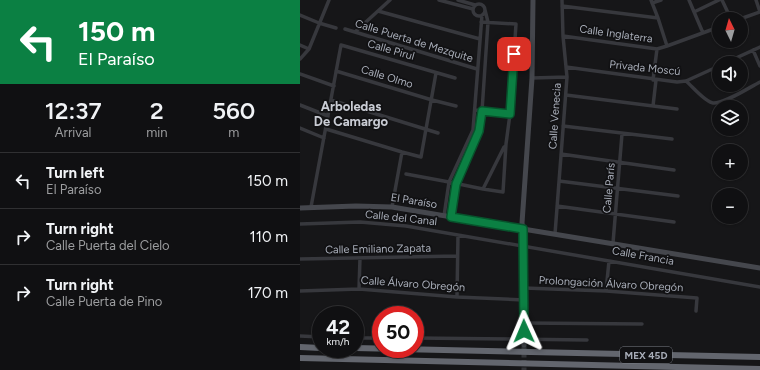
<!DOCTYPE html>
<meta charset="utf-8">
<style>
:root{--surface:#101012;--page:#1e1e20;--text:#f1f3f6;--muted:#9c9d9f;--line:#303032}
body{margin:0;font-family:Figtree,sans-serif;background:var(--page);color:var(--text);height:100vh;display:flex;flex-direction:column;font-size:15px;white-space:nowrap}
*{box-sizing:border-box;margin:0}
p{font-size:13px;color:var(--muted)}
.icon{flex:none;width:22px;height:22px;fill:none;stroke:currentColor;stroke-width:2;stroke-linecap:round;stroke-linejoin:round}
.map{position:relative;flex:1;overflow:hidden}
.details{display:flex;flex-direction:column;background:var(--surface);width:300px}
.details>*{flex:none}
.top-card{background:#0b8043;color:#fff;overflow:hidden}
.needle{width:26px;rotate:355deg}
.buttons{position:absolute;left:412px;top:12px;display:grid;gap:8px}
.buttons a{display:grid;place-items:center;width:36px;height:36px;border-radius:50%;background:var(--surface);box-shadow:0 1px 3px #0004,0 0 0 1px var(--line);font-size:20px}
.speed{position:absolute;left:12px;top:306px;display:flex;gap:8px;font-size:20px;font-weight:700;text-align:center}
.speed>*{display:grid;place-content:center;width:52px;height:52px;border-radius:50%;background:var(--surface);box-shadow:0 1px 3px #0004,0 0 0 1px var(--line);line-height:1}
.speed small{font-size:10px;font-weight:400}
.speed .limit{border:6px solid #d22;background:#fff;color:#111}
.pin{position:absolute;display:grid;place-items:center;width:34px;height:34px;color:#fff;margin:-17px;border-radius:8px;box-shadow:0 2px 6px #0006}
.me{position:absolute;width:44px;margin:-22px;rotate:359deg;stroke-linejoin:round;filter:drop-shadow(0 0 3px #0008)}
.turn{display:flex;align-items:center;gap:14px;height:84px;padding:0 12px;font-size:18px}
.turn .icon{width:52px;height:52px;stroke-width:2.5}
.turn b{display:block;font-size:28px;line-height:34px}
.eta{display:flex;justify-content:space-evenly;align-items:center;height:68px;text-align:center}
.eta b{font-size:24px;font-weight:600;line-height:28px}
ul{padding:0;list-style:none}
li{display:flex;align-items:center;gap:12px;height:56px;padding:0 12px;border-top:1px solid var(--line)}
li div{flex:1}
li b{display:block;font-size:15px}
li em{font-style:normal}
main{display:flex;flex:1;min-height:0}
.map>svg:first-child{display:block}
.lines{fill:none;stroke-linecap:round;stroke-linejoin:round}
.secondary-tunnel{stroke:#333438;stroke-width:5;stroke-dasharray:5 2.5;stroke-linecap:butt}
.street{stroke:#37383d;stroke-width:3.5}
.secondary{stroke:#45474d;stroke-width:5}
.highway{stroke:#63666e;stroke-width:6}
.route-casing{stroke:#07532c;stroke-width:10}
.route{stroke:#0b8043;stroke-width:7}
.labels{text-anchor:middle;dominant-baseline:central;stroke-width:3.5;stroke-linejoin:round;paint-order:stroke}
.shield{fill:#111113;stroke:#7b7e86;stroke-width:1}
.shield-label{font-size:10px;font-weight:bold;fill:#a8adb8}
.street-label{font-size:11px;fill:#a8adb8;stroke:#111113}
.quarter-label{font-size:13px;font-weight:bold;fill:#c9ccd4;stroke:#111113}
</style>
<main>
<section class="details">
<div class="top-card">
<div class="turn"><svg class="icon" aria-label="left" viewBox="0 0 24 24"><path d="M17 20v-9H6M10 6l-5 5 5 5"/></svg><div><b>150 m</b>El Paraíso</div></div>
</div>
<div class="eta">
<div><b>12:37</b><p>Arrival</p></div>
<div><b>2</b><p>min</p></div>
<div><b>560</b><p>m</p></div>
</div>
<ul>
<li><svg class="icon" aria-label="left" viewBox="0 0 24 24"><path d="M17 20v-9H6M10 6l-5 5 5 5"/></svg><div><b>Turn left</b><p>El Paraíso</p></div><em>150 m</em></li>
<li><svg class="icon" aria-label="right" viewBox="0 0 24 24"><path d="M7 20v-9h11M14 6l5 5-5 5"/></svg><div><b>Turn right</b><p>Calle Puerta del Cielo</p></div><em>110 m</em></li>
<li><svg class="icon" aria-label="right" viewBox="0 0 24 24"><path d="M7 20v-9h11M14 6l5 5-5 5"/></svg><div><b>Turn right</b><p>Calle Puerta de Pino</p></div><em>170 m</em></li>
</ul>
</section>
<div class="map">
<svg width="460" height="370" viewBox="0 0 460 370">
<rect width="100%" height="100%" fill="#161618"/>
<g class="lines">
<!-- secondary-tunnel -->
<path class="secondary-tunnel" d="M224,345V370"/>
<!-- street -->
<path class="street" d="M139,0L173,9
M158,0L175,5
M351,0L358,18L367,46
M389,0L403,33
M422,0L431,19
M456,0L460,12
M352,3L361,0
M173 10a6 6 0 1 1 12 0a6 6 0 1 1-12 0Z
M262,6L358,18
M78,11L180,39
M394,12L419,0
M0,15L19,23L36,28
M440,19L460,12
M45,29L177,69
M55,32L90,0
M263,36L357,49L367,46L419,27
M0,45L9,49
M453,50L460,66
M0,59L9,49L29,0
M425,63L460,47
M266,67L377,82L386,81L419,66
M36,71L132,100L156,106
M0,74L34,86
M232,78L267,77
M353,80L357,49
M386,81C392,86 405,102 413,103C424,104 450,87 460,82
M266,95L377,109
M31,100L138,133
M0,105L28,116
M353,106L356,80
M175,110L210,114
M263,126L372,139
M0,128L24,138
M26,129L102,152L121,157L136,73
M261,154L374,170
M106,174L149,182L183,189L203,192L206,144L210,114L216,24L181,22
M259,181L378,196
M183,189L204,147
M257,206L374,222
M11,207L41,45L155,78
M92,207L102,152
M144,216L149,182L173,130L182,15
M151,217L156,183L179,131L182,111L188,22L185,10
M0,224L60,222L106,226L460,287
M255,234L267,77L263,36L262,0
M313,243L322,134
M0,259L157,256
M224,288L306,291L397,298L396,311
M59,289L60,258
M0,291L59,289L157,297L224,300
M306,291L309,261
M157,297L158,235
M224,323L342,324
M0,336L21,337
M55,338H81
M115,338L287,340"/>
<!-- secondary -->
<path class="secondary" d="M0,208L56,206L92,207L223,229L460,268
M224,345L223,229L222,223L232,78L233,0"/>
<!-- highway -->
<path class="highway" d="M0,347L21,348
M55,348L460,357
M0,358L460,369"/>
</g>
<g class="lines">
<defs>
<path id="route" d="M214,54L210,114L182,111L179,131L156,184L151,217L223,229L224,331"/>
</defs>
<!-- route casing -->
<use href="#route" class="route-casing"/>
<!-- route -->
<use href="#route" class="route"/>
</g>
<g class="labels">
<!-- shield labels -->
<rect class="shield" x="320" y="347" width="52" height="16" rx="3"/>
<g class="shield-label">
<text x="346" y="355">MEX 45D</text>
</g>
<!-- street labels -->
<g class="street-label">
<text transform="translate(316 34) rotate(8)">Calle Inglaterra</text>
<text transform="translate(114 41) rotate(17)">Calle Puerta de Mezquite</text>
<text transform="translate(91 50) rotate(16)">Calle Pirul</text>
<text transform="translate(345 68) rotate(6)">Privada Moscú</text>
<text transform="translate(87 77) rotate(17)">Calle Olmo</text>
<text transform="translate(255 116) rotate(-86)">Calle Venecia</text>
<text transform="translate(309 188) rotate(-85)">Calle París</text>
<text transform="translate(114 201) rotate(9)">El Paraíso</text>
<text transform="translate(101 218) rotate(6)">Calle del Canal</text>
<text transform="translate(78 249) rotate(-1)">Calle Emiliano Zapata</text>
<text transform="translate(343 256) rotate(10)">Calle Francia</text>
<text transform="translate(113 284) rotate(4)">Calle Álvaro Obregón</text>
<text transform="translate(311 284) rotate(3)">Prolongación Álvaro Obregón</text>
</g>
<!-- quarter labels -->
<g class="quarter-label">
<text x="51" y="106">Arboledas<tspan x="51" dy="15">De Camargo</tspan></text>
</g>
</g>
</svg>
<div class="buttons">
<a><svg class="needle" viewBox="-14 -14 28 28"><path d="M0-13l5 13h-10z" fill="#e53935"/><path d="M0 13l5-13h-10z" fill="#9c9d9f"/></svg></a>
<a><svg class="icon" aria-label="sound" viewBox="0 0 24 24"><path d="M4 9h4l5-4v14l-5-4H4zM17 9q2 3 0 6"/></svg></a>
<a><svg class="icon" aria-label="layers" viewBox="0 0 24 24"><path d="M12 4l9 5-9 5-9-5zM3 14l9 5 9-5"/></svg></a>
<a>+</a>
<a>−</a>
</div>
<div class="speed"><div>42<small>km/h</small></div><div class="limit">50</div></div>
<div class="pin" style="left:214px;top:54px;background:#d93025"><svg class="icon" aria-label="arrive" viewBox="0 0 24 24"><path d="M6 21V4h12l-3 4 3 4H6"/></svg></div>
<svg class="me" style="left:224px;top:331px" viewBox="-20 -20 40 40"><path d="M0-17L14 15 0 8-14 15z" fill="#0b8043" stroke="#fff" stroke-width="4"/></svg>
</div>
</main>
